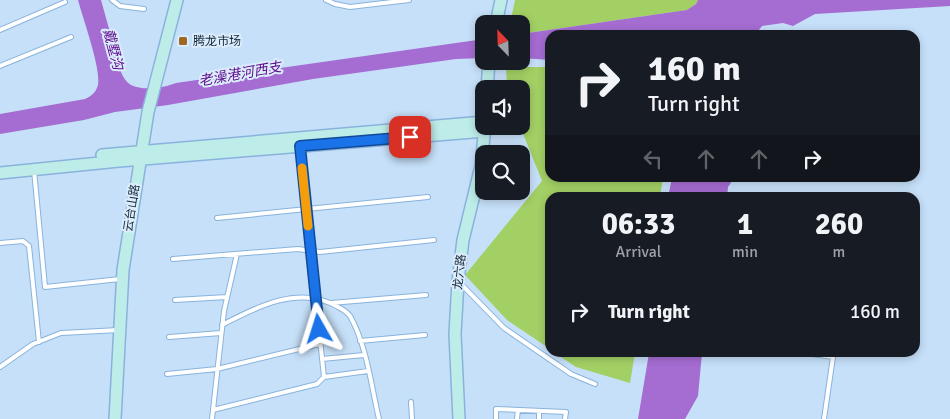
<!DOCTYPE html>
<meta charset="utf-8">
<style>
:root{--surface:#171b24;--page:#242831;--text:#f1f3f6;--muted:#9ea1a6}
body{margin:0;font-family:Signika,"Noto Sans SC",sans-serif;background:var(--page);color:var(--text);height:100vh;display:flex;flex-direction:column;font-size:19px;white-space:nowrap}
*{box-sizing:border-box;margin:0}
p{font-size:16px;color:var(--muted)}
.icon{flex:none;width:28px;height:28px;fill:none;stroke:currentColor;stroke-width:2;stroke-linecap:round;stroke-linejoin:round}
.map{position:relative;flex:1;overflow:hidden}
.details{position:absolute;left:545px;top:192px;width:375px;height:165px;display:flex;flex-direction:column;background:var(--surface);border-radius:15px;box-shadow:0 2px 8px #0003}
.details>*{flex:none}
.hud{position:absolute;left:545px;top:30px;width:375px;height:152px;border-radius:15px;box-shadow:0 2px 8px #0003;background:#171b24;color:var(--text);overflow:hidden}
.needle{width:32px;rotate:337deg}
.tools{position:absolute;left:475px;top:15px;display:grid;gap:10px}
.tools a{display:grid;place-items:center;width:55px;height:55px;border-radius:10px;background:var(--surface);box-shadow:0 2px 8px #0003;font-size:25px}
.pin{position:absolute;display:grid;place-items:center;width:42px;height:42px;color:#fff;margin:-21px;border-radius:10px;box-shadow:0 2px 8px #0006}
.me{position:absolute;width:55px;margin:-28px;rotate:354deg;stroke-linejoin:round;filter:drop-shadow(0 0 4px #0008)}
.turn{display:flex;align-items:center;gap:18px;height:105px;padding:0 20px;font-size:22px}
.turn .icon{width:65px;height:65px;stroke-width:2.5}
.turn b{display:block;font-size:35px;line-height:42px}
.lanes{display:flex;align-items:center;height:48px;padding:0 20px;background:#0003;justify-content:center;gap:25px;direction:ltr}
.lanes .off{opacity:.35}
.eta{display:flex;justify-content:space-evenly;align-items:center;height:85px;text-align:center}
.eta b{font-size:30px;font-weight:800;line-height:35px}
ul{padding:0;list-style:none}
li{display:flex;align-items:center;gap:15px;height:70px;padding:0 20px}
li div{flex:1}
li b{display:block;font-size:19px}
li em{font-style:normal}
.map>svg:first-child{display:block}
.green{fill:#a3d065}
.water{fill:#a56cd2}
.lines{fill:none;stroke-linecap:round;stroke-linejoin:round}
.lane-casing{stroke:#89b3dc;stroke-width:6}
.secondary-casing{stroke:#89b3dc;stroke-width:14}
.lane{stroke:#fff;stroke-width:4}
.secondary{stroke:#bdece9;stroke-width:11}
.route-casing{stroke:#114b97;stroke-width:12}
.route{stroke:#1a73e8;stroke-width:9}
.slow{stroke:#f59e0b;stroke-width:9}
.poi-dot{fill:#9f6822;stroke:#dbecfd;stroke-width:2}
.labels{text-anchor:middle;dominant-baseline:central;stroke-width:4;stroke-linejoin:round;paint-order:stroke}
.poi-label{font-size:12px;fill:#172838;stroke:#dbecfd;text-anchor:start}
.street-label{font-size:12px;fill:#172838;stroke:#dbecfd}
.water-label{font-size:14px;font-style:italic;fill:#5f0b8c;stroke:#dbecfd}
</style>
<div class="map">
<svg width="950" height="419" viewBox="0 0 950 419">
<rect width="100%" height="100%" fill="#c6e0f9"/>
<!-- green -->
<path class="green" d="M515,0H698L696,4L688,10L521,34V24H510Z
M506,67H550V178H663L660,197L550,198V349L507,320L465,275L542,181L520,126H521V89H507Z
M555,353H635L630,383L576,367Z"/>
<!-- water -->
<path class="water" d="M78,0H101L121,72C123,77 126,82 131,85C143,91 164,88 176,83L484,39V58L456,59L313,79L168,105L115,112L84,120L0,134V114L85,99C92,96 96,92 98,85C101,68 83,19 78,0Z
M698,0H950V6L815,14L793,26L783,23L762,26L755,35H696L689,34L686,35H550V60L521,58V34L687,10L696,4Z
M672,178H734L728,187L727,197H668Z
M649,353H702L698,396L685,419H638Z"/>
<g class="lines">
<defs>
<path id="lane" d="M112,0L120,6L144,9
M326,0L335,4L350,7L409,0
M0,30L65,2
M0,66L71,37
M34,170L45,287L120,279
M217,218L428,197
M0,243L23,241L29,246L39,342
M173,259L298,249L320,252L434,240
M461,284L504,328L571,374L595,384
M175,300L227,297
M331,303L426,295
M222,325C256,307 300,284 338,307C342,309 347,312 350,316C367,346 371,385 379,419
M169,337L221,333
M360,341L425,335
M799,352L833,357L824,419
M322,359L364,355
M0,367L33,344L61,333L119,330
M167,374L217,369L320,344
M324,377L368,371
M411,402L412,419
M213,410L317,384L324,377L300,148
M212,419L224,311L237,254
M496,419V409L566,412L565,419
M517,419L518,410
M539,419V411"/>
<path id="secondary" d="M496,24L501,0
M487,89L489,61
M102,155L484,122
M0,173L119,161L485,131
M115,419L123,270L148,112L177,0
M459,419L455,334L458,281L463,240L481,166L485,126"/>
</defs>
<!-- lane casing -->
<use href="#lane" class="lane-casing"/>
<!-- secondary casing -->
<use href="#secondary" class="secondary-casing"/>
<!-- lane -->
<use href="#lane" class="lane"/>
<!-- secondary -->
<use href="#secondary" class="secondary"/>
</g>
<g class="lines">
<defs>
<path id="route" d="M319,329L300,146L410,137"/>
</defs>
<!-- route casing -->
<use href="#route" class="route-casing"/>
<!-- route -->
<use href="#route" class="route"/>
<!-- slow -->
<path class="slow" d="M302,168L308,226"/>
</g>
<!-- markers -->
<rect class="poi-dot" x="178" y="36" width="10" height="10" rx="2.5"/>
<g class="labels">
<!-- poi labels -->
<g class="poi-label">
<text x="193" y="41">腾龙市场</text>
</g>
<!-- street labels -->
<g class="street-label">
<text transform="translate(132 208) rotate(-81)">云台山路</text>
<text transform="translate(460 272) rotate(-84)">龙六路</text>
</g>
<!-- water labels -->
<g class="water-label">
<text transform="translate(113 49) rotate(75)">戴墅沟</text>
<text transform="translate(240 74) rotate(-10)">老澡港河西支</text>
</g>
</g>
</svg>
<div class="tools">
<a><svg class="needle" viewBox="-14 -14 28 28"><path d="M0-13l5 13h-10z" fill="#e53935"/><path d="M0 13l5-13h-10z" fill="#9ea1a6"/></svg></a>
<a><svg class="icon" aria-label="sound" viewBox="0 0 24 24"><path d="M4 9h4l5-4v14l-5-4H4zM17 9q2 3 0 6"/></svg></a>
<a><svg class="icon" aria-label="search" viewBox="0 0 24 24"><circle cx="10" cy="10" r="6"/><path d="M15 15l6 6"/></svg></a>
</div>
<div class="pin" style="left:410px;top:137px;background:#d93025"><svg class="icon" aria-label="arrive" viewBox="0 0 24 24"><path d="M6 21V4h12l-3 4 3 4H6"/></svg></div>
<svg class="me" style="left:319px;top:329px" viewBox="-20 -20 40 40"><path d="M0-17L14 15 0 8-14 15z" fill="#1a73e8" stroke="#fff" stroke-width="4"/></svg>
<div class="hud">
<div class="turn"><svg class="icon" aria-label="right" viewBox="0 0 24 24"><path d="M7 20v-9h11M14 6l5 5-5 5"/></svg><div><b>160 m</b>Turn right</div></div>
<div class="lanes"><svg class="icon off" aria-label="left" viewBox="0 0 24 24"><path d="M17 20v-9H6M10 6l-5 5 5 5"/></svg><svg class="icon off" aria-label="ahead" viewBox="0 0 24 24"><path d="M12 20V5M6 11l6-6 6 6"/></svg><svg class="icon off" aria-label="ahead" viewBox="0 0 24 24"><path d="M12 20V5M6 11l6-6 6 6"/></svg><svg class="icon" aria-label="right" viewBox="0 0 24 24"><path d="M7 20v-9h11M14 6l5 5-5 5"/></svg></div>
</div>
<section class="details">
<div class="eta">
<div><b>06:33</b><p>Arrival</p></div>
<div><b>1</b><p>min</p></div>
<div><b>260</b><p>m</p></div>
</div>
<ul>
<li><svg class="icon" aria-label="right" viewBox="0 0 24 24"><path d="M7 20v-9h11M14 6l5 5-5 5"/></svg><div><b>Turn right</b></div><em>160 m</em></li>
</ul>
</section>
</div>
